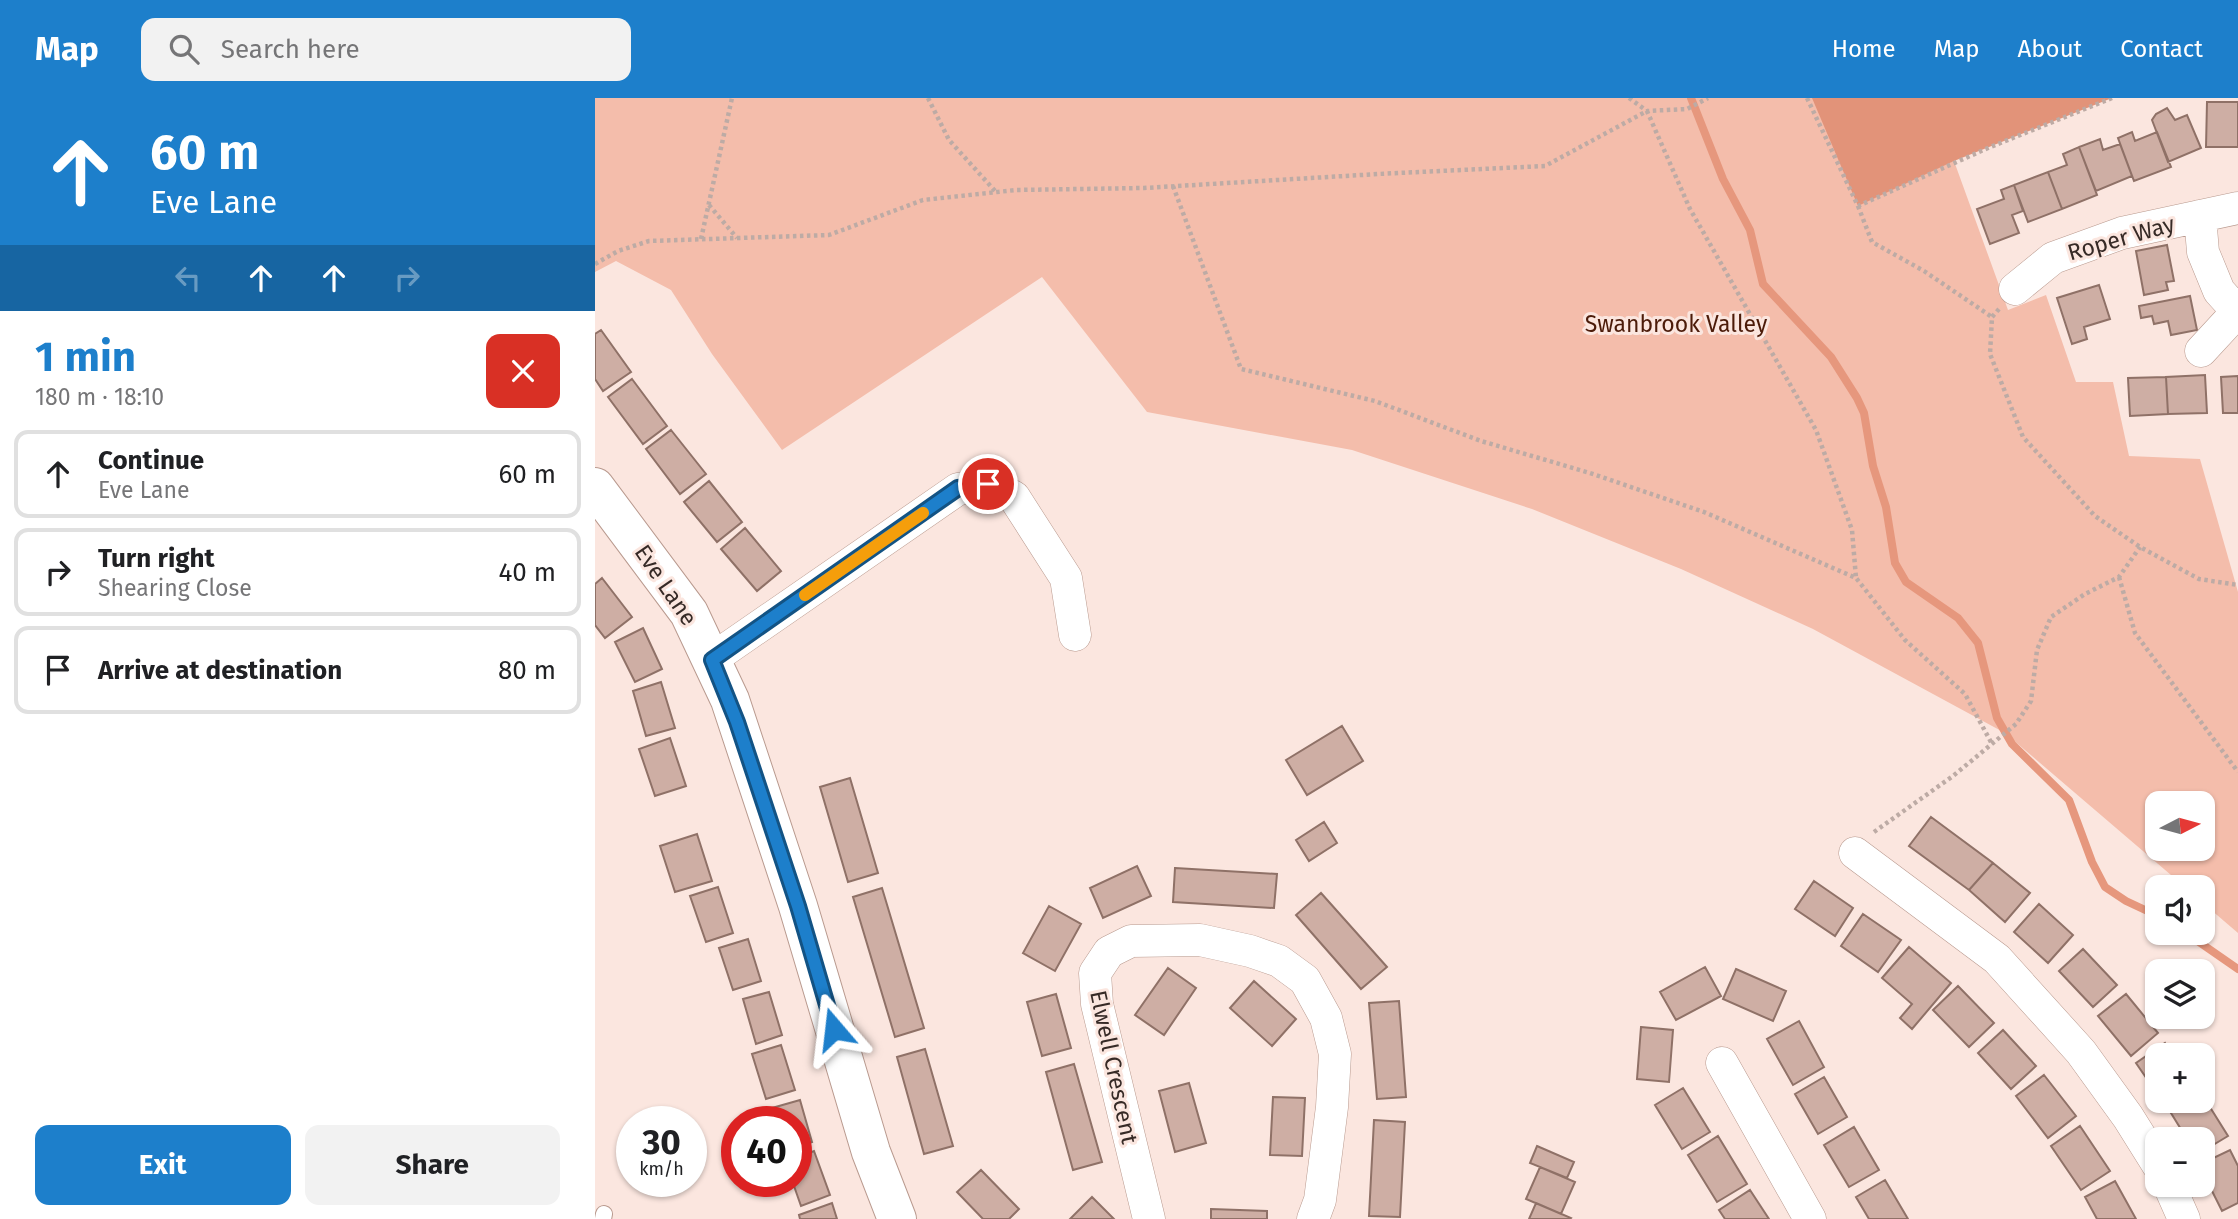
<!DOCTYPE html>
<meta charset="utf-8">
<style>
:root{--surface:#fff;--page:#f2f2f2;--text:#202124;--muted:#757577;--line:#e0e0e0;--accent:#1d7fcb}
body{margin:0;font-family:"Fira Sans",sans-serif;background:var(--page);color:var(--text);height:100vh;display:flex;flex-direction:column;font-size:26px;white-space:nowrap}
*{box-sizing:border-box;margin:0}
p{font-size:23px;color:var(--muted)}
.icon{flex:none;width:38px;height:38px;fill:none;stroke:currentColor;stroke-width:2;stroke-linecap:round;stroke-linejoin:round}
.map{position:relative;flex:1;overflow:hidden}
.side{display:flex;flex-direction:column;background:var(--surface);width:595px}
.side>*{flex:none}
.hud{background:#1d7fcb;color:#fff;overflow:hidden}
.needle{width:46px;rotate:84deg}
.tools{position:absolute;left:1550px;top:693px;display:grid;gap:14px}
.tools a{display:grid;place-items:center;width:70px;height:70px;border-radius:14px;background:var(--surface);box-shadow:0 2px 5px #0004;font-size:35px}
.speed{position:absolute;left:21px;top:1008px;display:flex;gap:14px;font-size:35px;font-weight:700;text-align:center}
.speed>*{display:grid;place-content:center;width:91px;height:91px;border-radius:50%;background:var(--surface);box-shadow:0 2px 5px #0004;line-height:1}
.speed small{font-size:18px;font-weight:400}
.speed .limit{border:10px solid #d22;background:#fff;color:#111}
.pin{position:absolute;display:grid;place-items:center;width:60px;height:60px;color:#fff;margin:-30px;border:4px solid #fff;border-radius:50%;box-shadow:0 2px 7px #0007}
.me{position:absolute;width:77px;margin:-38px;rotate:343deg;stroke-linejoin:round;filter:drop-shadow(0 0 5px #0008)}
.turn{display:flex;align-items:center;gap:24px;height:147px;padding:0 35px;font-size:32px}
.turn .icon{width:91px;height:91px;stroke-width:2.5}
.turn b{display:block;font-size:49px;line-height:60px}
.lanes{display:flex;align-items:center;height:66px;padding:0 35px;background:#0003;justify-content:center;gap:35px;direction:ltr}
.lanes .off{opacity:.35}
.round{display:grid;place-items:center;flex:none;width:74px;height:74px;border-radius:14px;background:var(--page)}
.overview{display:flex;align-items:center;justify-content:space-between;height:119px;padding:0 35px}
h1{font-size:42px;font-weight:700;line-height:52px;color:var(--accent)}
.button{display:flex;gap:14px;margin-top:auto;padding:14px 35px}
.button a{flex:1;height:80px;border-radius:14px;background:var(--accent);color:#fff;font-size:28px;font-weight:700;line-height:80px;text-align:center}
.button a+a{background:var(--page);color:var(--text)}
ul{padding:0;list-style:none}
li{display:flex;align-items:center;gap:21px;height:88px;margin:0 14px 10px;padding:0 21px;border:4px solid var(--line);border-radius:14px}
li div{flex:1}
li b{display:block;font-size:26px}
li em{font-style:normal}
header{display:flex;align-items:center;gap:42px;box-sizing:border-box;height:98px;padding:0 35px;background:var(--accent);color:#fff}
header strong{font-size:33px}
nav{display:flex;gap:38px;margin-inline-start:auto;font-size:24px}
.search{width:490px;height:63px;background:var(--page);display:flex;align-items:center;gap:18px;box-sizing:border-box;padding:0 24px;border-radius:14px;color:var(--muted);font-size:26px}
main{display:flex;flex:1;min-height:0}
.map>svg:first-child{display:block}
.green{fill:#f4bdab;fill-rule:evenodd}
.forest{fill:#e29379}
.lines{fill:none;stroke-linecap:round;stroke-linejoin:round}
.stream{stroke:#e6977d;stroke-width:8}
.building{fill:#ceaea4;stroke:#8f7167;stroke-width:2}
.service-casing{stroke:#b99a8f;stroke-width:18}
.minor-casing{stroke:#b99a8f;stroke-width:33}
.tertiary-casing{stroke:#b99a8f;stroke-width:40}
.path{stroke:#bdaba5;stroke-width:4.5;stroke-dasharray:3.5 3.5;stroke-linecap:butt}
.service{stroke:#fff;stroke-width:16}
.minor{stroke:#fff;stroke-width:32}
.tertiary{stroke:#fff;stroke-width:38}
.route-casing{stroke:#135384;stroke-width:18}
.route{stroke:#1d7fcb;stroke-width:12}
.slow{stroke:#f59e0b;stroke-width:12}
.labels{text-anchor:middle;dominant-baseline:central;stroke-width:6;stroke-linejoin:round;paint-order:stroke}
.street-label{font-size:23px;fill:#362a26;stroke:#fbe6df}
.park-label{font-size:23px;fill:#4c1b09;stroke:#fbe6df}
</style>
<header>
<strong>Map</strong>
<div class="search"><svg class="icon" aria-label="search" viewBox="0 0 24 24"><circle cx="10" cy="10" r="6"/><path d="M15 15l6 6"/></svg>Search here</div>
<nav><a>Home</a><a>Map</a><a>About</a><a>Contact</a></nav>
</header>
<main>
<section class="side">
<div class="hud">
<div class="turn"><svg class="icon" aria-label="ahead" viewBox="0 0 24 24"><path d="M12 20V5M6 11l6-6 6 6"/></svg><div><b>60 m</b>Eve Lane</div></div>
<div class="lanes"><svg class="icon off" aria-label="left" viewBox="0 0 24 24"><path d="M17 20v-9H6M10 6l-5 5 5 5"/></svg><svg class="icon" aria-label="ahead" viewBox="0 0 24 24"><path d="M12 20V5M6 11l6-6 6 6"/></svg><svg class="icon" aria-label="ahead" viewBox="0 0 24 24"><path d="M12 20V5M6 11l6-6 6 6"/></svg><svg class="icon off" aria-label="right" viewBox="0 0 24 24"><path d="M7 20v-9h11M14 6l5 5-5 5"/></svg></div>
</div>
<div class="overview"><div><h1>1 min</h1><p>180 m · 18:10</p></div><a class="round" style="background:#d93025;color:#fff"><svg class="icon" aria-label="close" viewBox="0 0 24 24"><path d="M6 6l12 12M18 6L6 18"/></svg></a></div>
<ul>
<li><svg class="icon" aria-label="ahead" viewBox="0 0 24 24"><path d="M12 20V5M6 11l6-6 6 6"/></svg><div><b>Continue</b><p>Eve Lane</p></div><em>60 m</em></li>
<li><svg class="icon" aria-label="right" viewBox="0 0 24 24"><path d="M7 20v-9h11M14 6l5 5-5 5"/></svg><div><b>Turn right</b><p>Shearing Close</p></div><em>40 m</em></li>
<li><svg class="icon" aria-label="arrive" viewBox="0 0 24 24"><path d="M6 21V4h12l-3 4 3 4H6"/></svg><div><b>Arrive at destination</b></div><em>80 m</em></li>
</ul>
<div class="button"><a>Exit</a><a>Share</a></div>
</section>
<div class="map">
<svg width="1643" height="1121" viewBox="0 0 1643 1121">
<rect width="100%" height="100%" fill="#fbe6df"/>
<!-- green -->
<path class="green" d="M0,0H1221L1268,99L1359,63L1413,212L1451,197L1481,284H1518L1534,358L1605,361L1643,494V835L1608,805V789H1590L1410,635L1218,531L1086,471L937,411L757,352L552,314L447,179L187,352L117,256L76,192L21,163L0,174ZM1563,705H1608V751H1563Z"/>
<!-- forest -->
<path class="forest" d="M1217,0H1517L1359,63L1263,108Z"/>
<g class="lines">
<!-- stream -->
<path class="stream" d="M1096,0L1128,81L1155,132L1168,186L1236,259L1262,300L1269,315L1278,368L1291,409L1300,465L1311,484L1363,520L1383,545L1402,620L1417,646L1474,702L1497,764L1510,789L1531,803L1563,818
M1591,835L1643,871"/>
</g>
<!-- building -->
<path class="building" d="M1612,4H1643V49H1611Z
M1572,10L1580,22L1592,17L1606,50L1573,64L1557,22L1561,16Z
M1537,34L1540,43L1562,34L1576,69L1539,83L1523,40Z
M1505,41L1508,52L1525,46L1537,78L1501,93L1484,49Z
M1484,49L1502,97L1467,111L1453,74L1472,67L1468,56Z
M1453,74L1467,111L1433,124L1419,87Z
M1419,87L1428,113L1417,117L1424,135L1395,146L1382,111L1409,101L1406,92Z
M1572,147L1579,183L1571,184L1573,192L1549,197L1541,153Z
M1504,187L1515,221L1489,229L1492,241L1477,246L1462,200Z
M1595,198L1602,232L1576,237L1573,223L1559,226L1557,218L1546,220L1544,208Z
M6,232L36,274L8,293L0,281V236Z
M1610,277L1612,315L1573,316L1571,279Z
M1643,278V315H1628L1626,279Z
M1571,279L1573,316L1535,318L1533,280Z
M37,281L72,328L48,346L13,299Z
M76,332L111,376L85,396L51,351Z
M114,383L147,424L122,444L89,404Z
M150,430L186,473L162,493L126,451Z
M7,480L37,519L10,540L0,527V486Z
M48,530L67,571L40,584L20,544Z
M66,584L80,630L51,638L38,593Z
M747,628L768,663L712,697L691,662Z
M75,640L91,688L60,698L44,651Z
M255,680L283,775L253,784L225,689Z
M1336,719L1398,765L1374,792L1314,748Z
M729,724L742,745L714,763L701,742Z
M102,736L117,783L80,794L65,748Z
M1398,765L1435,795L1410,824L1374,792Z
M542,768L556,798L508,820L495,790Z
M580,770L682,776L679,810L578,804Z
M1219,783L1258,810L1240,838L1200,811Z
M123,789L138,835L111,844L95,798Z
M287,790L329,930L300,939L258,799Z
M726,795L792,869L766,891L701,817Z
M1444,806L1478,837L1453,865L1419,834Z
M454,808L486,826L460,873L428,855Z
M1268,816L1306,842L1283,874L1246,848Z
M153,841L166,883L138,892L124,850Z
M1314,849L1356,885L1317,931L1305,920L1317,906L1287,880Z
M1488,851L1522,887L1498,909L1464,873Z
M1110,869L1126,898L1081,922L1065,894Z
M573,870L601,890L569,937L540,917Z
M1141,871L1191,893L1178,923L1128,901Z
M659,883L701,921L677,948L635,910Z
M1363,888L1399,925L1374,949L1338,912Z
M174,894L187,937L161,946L148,901Z
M461,896L476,950L447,958L432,904Z
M1531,896L1563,935L1536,958L1503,918Z
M804,903L811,999L782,1001L774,905Z
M1204,923L1229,969L1198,987L1172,941Z
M1046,929L1078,932L1074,984L1042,981Z
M1408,932L1441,968L1416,991L1383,955Z
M1570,945L1578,957H1563V997L1541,965Z
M186,947L200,992L171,1001L157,956Z
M330,951L358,1048L329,1056L302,959Z
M479,966L507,1064L478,1072L451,974Z
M1449,977L1481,1018L1453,1040L1421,998Z
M1229,979L1252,1019L1223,1036L1200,996Z
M594,985L611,1045L580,1054L564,993Z
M1088,990L1115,1034L1087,1051L1060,1007Z
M1608,998L1633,1038L1608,1053V1041H1592L1576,1015L1596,1003H1608Z
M678,999L710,1000L707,1058L675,1057Z
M205,1002L217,1044L201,1049V1024H181L177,1010Z
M779,1022L810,1024L805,1119L774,1118Z
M1485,1028L1515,1073L1486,1092L1456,1048Z
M1259,1029L1284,1072L1254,1089L1229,1047Z
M1123,1038L1152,1086L1122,1104L1093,1057Z
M942,1048L979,1064L972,1080L935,1065Z
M1635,1052L1643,1068V1105L1627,1113L1608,1075V1065Z
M219,1053L235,1097L206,1108L199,1088L185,1093L182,1083H201V1060Z
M945,1069L980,1084L966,1116L931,1101Z
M386,1072L424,1111L414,1121H388L362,1094Z
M1290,1082L1313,1121H1274L1261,1099Z
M1520,1083L1541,1121H1502L1490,1099Z
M1155,1092L1174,1121H1130L1124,1112Z
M497,1099L519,1121H475Z
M237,1105L242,1121H205L204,1117Z
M941,1105L976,1120L975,1121H934Z
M616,1111L672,1113V1121H616Z"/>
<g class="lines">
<defs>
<path id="service" d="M8,1121L9,1116"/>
<path id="minor" d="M1605,118L1608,154L1624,193L1643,214
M1420,191L1458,160L1527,135L1643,110
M1606,253L1643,213
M117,561L363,391L393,386L419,399L471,480L480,537
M1260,755L1402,861L1486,954L1533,1019L1563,1067
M1127,965L1215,1121
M1574,1087L1589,1121
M554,1121L502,906L500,875L514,854L536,843L605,842L655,853L684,863L710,882L731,920L740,956L737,1009L725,1102L718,1121"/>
<path id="tertiary" d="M0,389L94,515L135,602L203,808L276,1054L302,1121"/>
</defs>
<!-- service casing -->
<use href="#service" class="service-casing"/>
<!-- minor casing -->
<use href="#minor" class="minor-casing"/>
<!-- tertiary casing -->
<use href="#tertiary" class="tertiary-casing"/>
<!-- path -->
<path class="path" d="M333,0L354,42L401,94
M1034,0L1052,13L1092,11L1113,0
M1212,0L1263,108L1393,50L1517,0
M578,88L646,271L780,303L886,343L995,375L1109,414L1261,480L1310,542L1370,596L1397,646
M114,107L142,140
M1263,108L1277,144L1329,173L1397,219
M106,141L137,0
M0,166L23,153L54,143L234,137L328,102L421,92L549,90L783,76L950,68L1052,13L1095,111L1221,332L1257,432L1261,480
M1404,211L1397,219L1395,256L1428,339L1500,418L1545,449L1604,481L1643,487
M1524,479L1540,535L1643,674
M1279,734L1358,678L1421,626L1436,603L1442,552L1456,519L1490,496L1524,479L1545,449"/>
<!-- service -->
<use href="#service" class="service"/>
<!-- minor -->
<use href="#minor" class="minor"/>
<!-- tertiary -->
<use href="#tertiary" class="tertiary"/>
</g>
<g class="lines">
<defs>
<path id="route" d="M239,931L203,808L142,624L117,562L363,390L393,386"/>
</defs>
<!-- route casing -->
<use href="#route" class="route-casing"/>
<!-- route -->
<use href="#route" class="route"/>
<!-- slow -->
<path class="slow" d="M210,497L328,415"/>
</g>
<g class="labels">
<!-- street labels -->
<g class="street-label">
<text transform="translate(1526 140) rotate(-16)">Roper Way</text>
<text transform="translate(71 487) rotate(56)">Eve Lane</text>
<text transform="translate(519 969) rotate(78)">Elwell Crescent</text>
</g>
<!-- park labels -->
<g class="park-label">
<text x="1081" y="226">Swanbrook Valley</text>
</g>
</g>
</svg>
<div class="tools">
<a><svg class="needle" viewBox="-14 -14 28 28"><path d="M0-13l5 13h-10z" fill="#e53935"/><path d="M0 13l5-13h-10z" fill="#757577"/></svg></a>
<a><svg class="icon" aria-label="sound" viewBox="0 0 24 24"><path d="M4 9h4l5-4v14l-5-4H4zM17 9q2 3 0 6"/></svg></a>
<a><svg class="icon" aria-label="layers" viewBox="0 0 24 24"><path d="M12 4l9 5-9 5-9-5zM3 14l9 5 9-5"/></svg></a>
<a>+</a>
<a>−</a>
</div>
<div class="speed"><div>30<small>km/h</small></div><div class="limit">40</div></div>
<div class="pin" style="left:393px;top:386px;background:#d93025"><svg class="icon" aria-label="arrive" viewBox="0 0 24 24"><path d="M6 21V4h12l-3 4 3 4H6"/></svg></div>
<svg class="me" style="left:239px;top:931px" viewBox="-20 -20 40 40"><path d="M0-17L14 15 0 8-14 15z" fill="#1d7fcb" stroke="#fff" stroke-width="4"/></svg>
</div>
</main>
